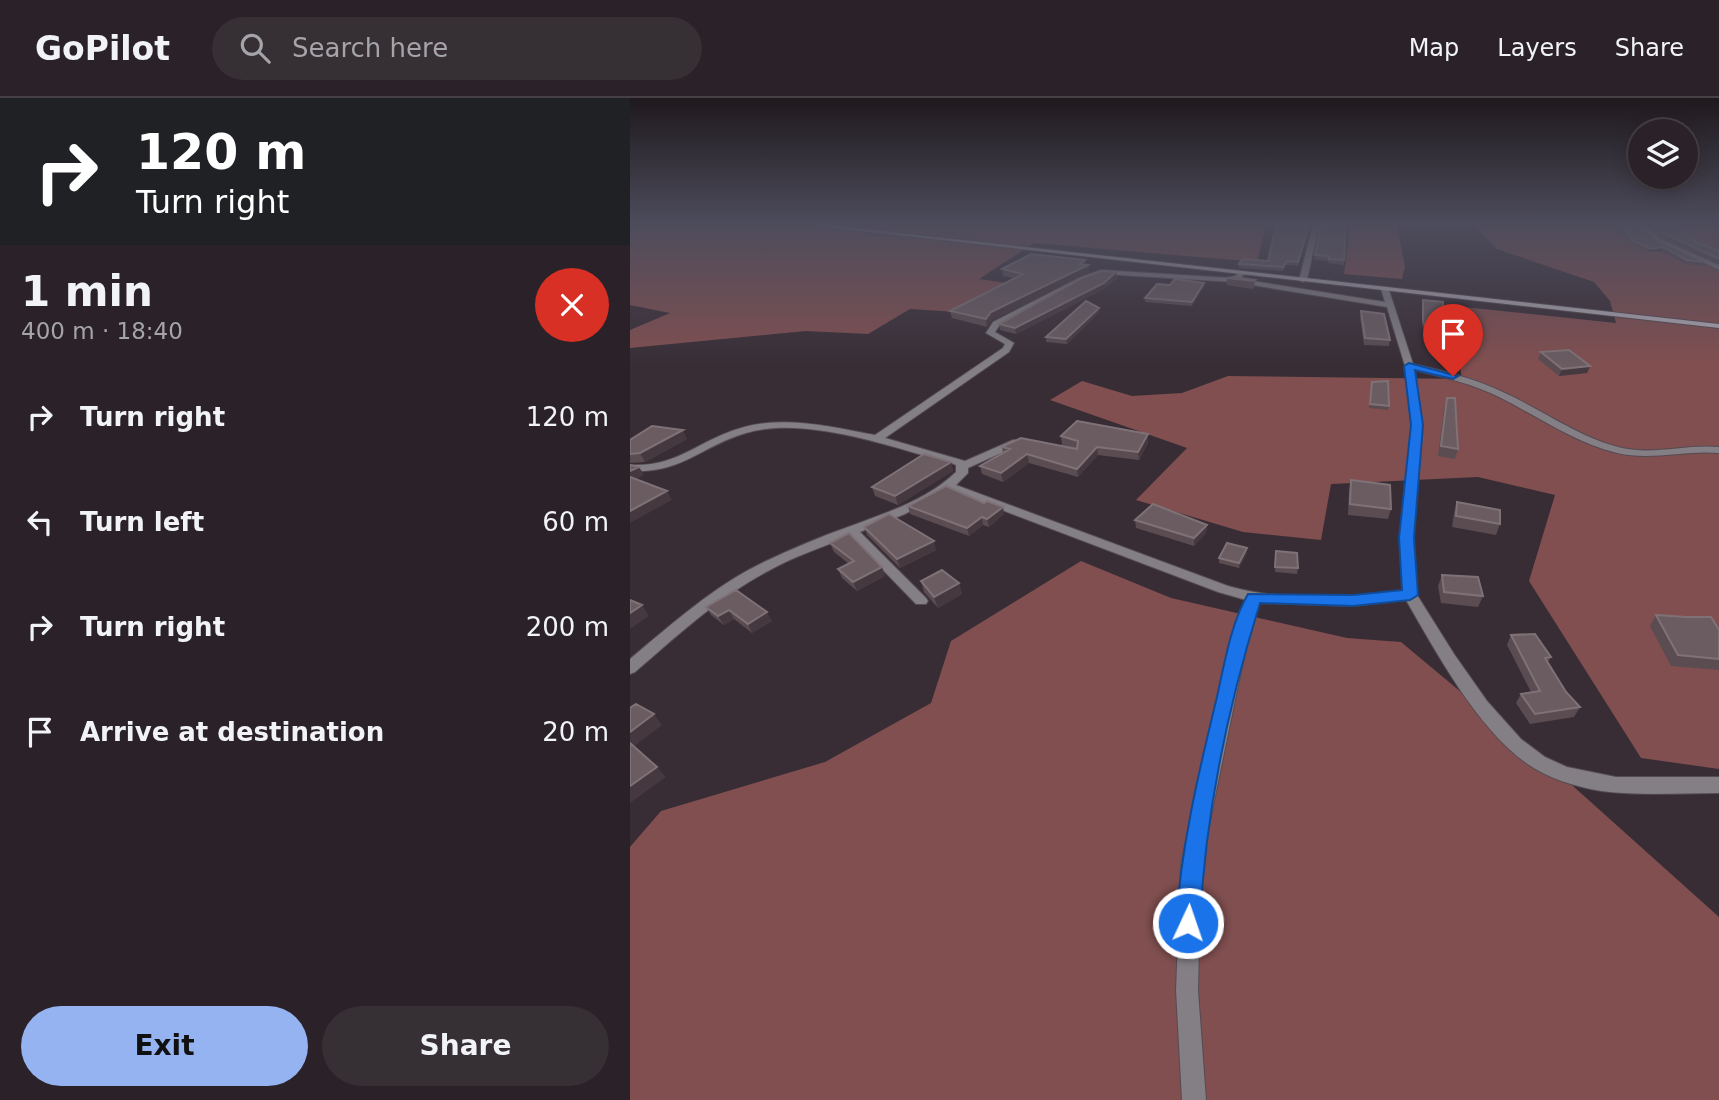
<!DOCTYPE html>
<meta charset="utf-8">
<style>
:root{--surface:#2a2228;--page:#362f34;--text:#f1f3f6;--muted:#a5a4a8;--line:#463f45;--accent:#95b2f1}
body{margin:0;font-family:"DejaVu Sans",sans-serif;background:var(--page);color:var(--text);height:100vh;display:flex;flex-direction:column;font-size:26px;white-space:nowrap}
*{box-sizing:border-box;margin:0}
p{font-size:23px;color:var(--muted)}
.icon{flex:none;width:38px;height:38px;fill:none;stroke:currentColor;stroke-width:2;stroke-linecap:round;stroke-linejoin:round}
.map{position:relative;flex:1;overflow:hidden}
.details{display:flex;flex-direction:column;background:var(--surface);width:630px}
.details>*{flex:none}
.top-card{background:#202124;color:#fff;overflow:hidden}
.tools{position:absolute;left:998px;top:21px;display:grid;gap:14px}
.tools a{display:grid;place-items:center;width:70px;height:70px;border-radius:50%;background:var(--surface);box-shadow:0 4px 18px #0003,0 0 0 2px var(--line);font-size:35px}
.pin{position:absolute;display:grid;place-items:center;width:60px;height:60px;color:#fff;margin:-72px -30px;border-radius:50% 50% 50% 0;rotate:-45deg;box-shadow:0 0 7px #0007}
.pin .icon{rotate:45deg}
.me{position:absolute;width:77px;margin:-38px;rotate:3deg;stroke-linejoin:round;filter:drop-shadow(0 0 5px #0008)}
.turn{display:flex;align-items:center;gap:24px;height:147px;padding:0 21px;font-size:32px}
.turn .icon{width:91px;height:91px;stroke-width:2.5}
.turn b{display:block;font-size:49px;line-height:60px}
.round{display:grid;place-items:center;flex:none;width:74px;height:74px;border-radius:37px;background:var(--page)}
.overview{display:flex;align-items:center;justify-content:space-between;height:119px;padding:0 21px}
h1{font-size:42px;font-weight:700;line-height:52px}
.primary-button{display:flex;gap:14px;margin-top:auto;padding:14px 21px}
.primary-button a{flex:1;height:80px;border-radius:42px;background:var(--accent);color:#111;font-size:28px;font-weight:700;line-height:80px;text-align:center}
.primary-button a+a{background:var(--page);color:var(--text)}
ul{padding:0;list-style:none}
li{display:flex;align-items:center;gap:21px;height:105px;padding:0 21px}
li div{flex:1}
li b{display:block;font-size:26px}
li em{font-style:normal}
header{display:flex;align-items:center;gap:42px;box-sizing:border-box;height:98px;padding:0 35px;background:var(--surface);border-bottom:2px solid var(--line)}
header strong{font-size:33px}
nav{display:flex;gap:38px;margin-inline-start:auto;font-size:24px}
.search{width:490px;height:63px;background:var(--page);display:flex;align-items:center;gap:18px;box-sizing:border-box;padding:0 24px;border-radius:38px;color:var(--muted);font-size:26px}
main{display:flex;flex:1;min-height:0}
.map>svg:first-child{display:block}
.forest{fill:#814f50}
.lines{fill:none;stroke-linecap:round;stroke-linejoin:round}
.street-casing{stroke:#554b52;stroke-width:2}
.secondary-casing{stroke:#554b52;stroke-width:2}
.street{fill:#837f85;fill-rule:evenodd}
.secondary{fill:#b2abb5;fill-rule:evenodd}
.wall{fill:#5a4c51}
.shaded-wall{fill:#46383f}
.building{fill:#6a5c61;stroke:#7f7277;stroke-width:2}
.route{fill:#1a73e8;stroke:#114b97;stroke-width:2}
</style>
<header>
<strong>GoPilot</strong>
<div class="search"><svg class="icon" aria-label="search" viewBox="0 0 24 24"><circle cx="10" cy="10" r="6"/><path d="M15 15l6 6"/></svg>Search here</div>
<nav><a>Map</a><a>Layers</a><a>Share</a></nav>
</header>
<main>
<section class="details">
<div class="top-card">
<div class="turn"><svg class="icon" aria-label="right" viewBox="0 0 24 24"><path d="M7 20v-9h11M14 6l5 5-5 5"/></svg><div><b>120 m</b>Turn right</div></div>
</div>
<div class="overview"><div><h1>1 min</h1><p>400 m · 18:40</p></div><a class="round" style="background:#d93025;color:#fff"><svg class="icon" aria-label="close" viewBox="0 0 24 24"><path d="M6 6l12 12M18 6L6 18"/></svg></a></div>
<ul>
<li><svg class="icon" aria-label="right" viewBox="0 0 24 24"><path d="M7 20v-9h11M14 6l5 5-5 5"/></svg><div><b>Turn right</b></div><em>120 m</em></li>
<li><svg class="icon" aria-label="left" viewBox="0 0 24 24"><path d="M17 20v-9H6M10 6l-5 5 5 5"/></svg><div><b>Turn left</b></div><em>60 m</em></li>
<li><svg class="icon" aria-label="right" viewBox="0 0 24 24"><path d="M7 20v-9h11M14 6l5 5-5 5"/></svg><div><b>Turn right</b></div><em>200 m</em></li>
<li><svg class="icon" aria-label="arrive" viewBox="0 0 24 24"><path d="M6 21V4h12l-3 4 3 4H6"/></svg><div><b>Arrive at destination</b></div><em>20 m</em></li>
</ul>
<div class="primary-button"><a>Exit</a><a>Share</a></div>
</section>
<div class="map">
<svg width="1089" height="1002" viewBox="0 0 1089 1002">
<rect width="100%" height="100%" fill="#382d35"/>
<!-- forest -->
<path class="forest" d="M18,127H636L627,164L404,145L349,181L384,186L327,214L280,211L238,236L176,233L0,250V232L40,215L0,207V131Z
M720,127H767L775,169L772,181L714,176Z
M843,127H1089V671L1011,660L899,483L925,397L848,379L701,386L691,442L613,434L506,402L557,350L420,302L452,283L502,298L552,295L598,278L832,281L827,251L834,209L986,225L980,203L964,184L867,151Z
M451,463L541,500L717,540L771,544L934,680L1089,819V1002H0V749L31,713L195,664L301,605L321,543Z"/>
<g class="lines">
<defs>
<path id="street" d="M683,127H689L677,182L673,184L669,182Z
M1008,127H1015L1030,141L1089,167V172L1026,143Z
M471,172L602,180L612,173L615,175L610,181L755,204L751,191L758,189L783,266C815,273 846,281 875,295C914,313 950,340 992,350C1024,357 1057,346 1089,349V355C1055,352 1021,363 987,355C945,345 909,319 871,300C843,286 814,279 784,272L792,327L782,440L787,497L824,556L857,603L891,641L915,659L937,669L986,679H1089V695C1050,695 1010,698 971,693C946,689 917,680 896,665C847,630 806,554 776,502L723,508L629,505L622,520L571,766L568,892L576,1002H552L546,892L551,766L608,520L616,502L588,494L319,392L275,416L230,434L296,500L298,503L296,506H286L220,438C193,449 165,458 140,472C90,498 48,537 5,574L0,576V561C42,526 84,488 134,464C161,451 190,439 218,429C255,415 296,403 326,374V367C314,361 299,359 285,355C237,341 165,320 116,335C71,348 52,376 0,373V367C49,369 68,342 111,330C154,317 202,329 245,337L373,250L375,246L356,235L363,224L449,180ZM472,176L604,184L757,209L775,268L782,327L770,440L773,493C716,499 653,504 598,488L326,387L338,375V370L391,346V342H383L335,363L255,340L379,254L384,245L365,234L369,228L453,182Z"/>
<path id="secondary" d="M177,127H198L1089,226V230Z"/>
</defs>
<!-- street casing -->
<use href="#street" class="street-casing"/>
<!-- secondary casing -->
<use href="#secondary" class="secondary-casing"/>
<!-- street -->
<use href="#street" class="street"/>
<!-- secondary -->
<use href="#secondary" class="secondary"/>
</g>
<!-- wall -->
<path class="wall" d="M680,127L668,168L656,167L653,173L609,170V166L638,163Z
M691,127L714,162V167L698,165V163L684,162Z
M987,127H1009L1026,142L1075,164L1074,168L1055,166L1031,153L1019,154L1002,146Z
M1019,127H1048L1066,144L1089,153V166L1031,139Z
M455,166L458,167L459,174L362,222L357,229L322,220L320,213L384,180L373,178L372,171Z
M486,174L487,180L474,191L386,236L370,232L369,226Z
M597,180L625,182L624,190L622,191L597,187Z
M540,187L574,188L562,208L515,204V200Z
M793,202L813,216L825,251L824,256L804,254L802,236L795,235L792,227Z
M731,213L760,242L759,248L734,247L730,219Z
M469,214L437,246L416,244V239Z
M911,254L960,268L957,275L929,278L908,261Z
M742,284L759,308L758,312L739,310Z
M817,300L828,351L825,361L808,358L814,310Z
M518,336V345L509,362L468,357L448,379L399,365L373,384L352,376L350,368L373,355L372,349L447,351L432,347L431,338Z
M57,341L15,364L0,365V342Z
M321,364L323,373L268,407L245,398L242,389Z
M721,382L761,411L758,421L718,417L719,393Z
M827,404L870,426L866,437L822,429L824,415Z
M278,408L374,416L359,429L353,427L339,438L280,416Z
M505,422L577,427L576,435L564,448L506,430Z
M234,429L306,452L270,470L237,437Z
M200,445L255,478L227,493L212,480L208,471L219,466L204,454Z
M646,453L668,470L667,476L645,474Z
M617,455L609,470L589,465V460Z
M812,477L853,498L848,509L811,505L808,488Z
M291,483L329,485L332,496L308,510L294,494Z
M106,492L142,523L122,535L104,521L94,527L81,517L76,509Z
M1026,517L1089,532V572L1041,568L1020,528Z
M881,537L921,559L918,564L936,594L950,609L944,619L900,626L886,605L891,596L901,594L877,547Z"/>
<!-- shaded-wall -->
<path class="shaded-wall" d="M1033,149L1031,153L1019,154L1021,151Z
M455,162V168L458,167L459,174L362,222L357,229L356,221L361,214Z
M486,174L487,180L474,191L386,236L385,230Z
M574,185V188L562,208V204Z
M469,210V214L437,246L436,241Z
M960,268L957,275L929,278L932,271Z
M53,332L57,341L15,364L10,355Z
M518,336V345L509,362L508,354Z
M467,349L468,357L448,379L447,371Z
M397,356L399,365L373,384L371,375Z
M321,364L323,373L268,407L265,398Z
M9,369L14,377L0,385V373Z
M37,393L42,402L0,425V413Z
M373,409L374,416L359,429L357,421Z
M352,419L353,427L339,438L337,430Z
M577,427L576,435L564,448V440Z
M304,443L306,452L270,470L267,461Z
M617,450V455L609,470V465Z
M252,469L255,478L227,493L223,484Z
M329,485L332,496L308,510L304,499Z
M12,507L19,518L0,531V515Z
M99,512L104,521L94,527L88,518Z
M137,514L142,523L122,535L118,526Z
M24,616L32,627L2,650L0,647V634Z
M27,669L36,679L0,705V688Z"/>
<!-- building -->
<path class="building" d="M646,127H679L668,164L657,163L653,169L609,166L613,161L638,163Z
M691,127H716L714,162L699,161V158L685,157Z
M991,127H1009L1026,142L1075,164L1057,162L1033,149L1021,151L1003,143Z
M1024,127H1048L1066,144L1089,153V161L1033,135Z
M401,156L455,162L450,166L458,167L361,214L356,221L320,213L393,176L372,171Z
M472,173L486,174L474,185L385,230L369,226L454,179Z
M604,179L625,182L623,183L597,180Z
M545,181L574,185L562,204L515,200L527,186L540,187Z
M793,202L813,204V216H816L825,251L805,250L803,231H796L793,223Z
M456,203L469,210L436,241L416,239Z
M731,213L754,216L760,242L735,240Z
M939,252L960,268L932,271L911,254Z
M758,283L759,308L740,306L742,284Z
M817,300H825L828,351L811,348Z
M447,323L518,336L508,354L467,349L447,371L397,356L371,375L350,368L380,351L372,349L391,340L447,351L448,343L431,338Z
M22,328L53,332L10,355L0,356V342Z
M294,356L321,364L265,398L242,389Z
M0,367L9,369L0,373Z
M0,379L37,393L0,413Z
M721,382L760,387L761,411L720,406Z
M316,388L354,405L357,403L373,409L357,421L352,419L337,430L278,408Z
M827,404L870,412V426L826,418Z
M523,406L577,427L564,440L505,422Z
M259,416L304,443L267,461L234,429Z
M219,435L252,469L223,484L208,471L224,463L200,445Z
M597,445L617,450L609,465L589,460Z
M646,453L667,455L668,470L645,469Z
M312,472L329,485L304,499L291,483Z
M812,477L848,479L853,498L814,494Z
M106,492L137,514L118,526L99,512L88,518L76,509Z
M0,502L12,507L0,515Z
M1026,517L1056,519H1081L1089,532V561L1048,557Z
M905,536L921,559L915,560L936,594L950,609L905,616L891,596L910,593L881,537Z
M6,606L24,616L0,634V610Z
M0,645L27,669L0,688Z"/>
<!-- sky -->
<linearGradient id="sky" x2="0" y2="1"><stop stop-color="#1f191d"/><stop offset="0.47" stop-color="#4d4c5c"/><stop offset="1" stop-color="#4d4c5c" stop-opacity="0"/></linearGradient>
<rect width="1089" height="268" fill="url(#sky)"/>
<!-- route -->
<path class="route" d="M779,265L828,278L823,281L785,272L793,327L784,440L788,497L780,502L723,508L630,505C598,608 575,717 570,825L566,833L558,837L549,833L546,825C551,749 568,677 586,603C594,569 600,527 618,496L723,497L772,492L769,440L781,327L774,268Z"/>
</svg>
<div class="tools">
<a><svg class="icon" aria-label="layers" viewBox="0 0 24 24"><path d="M12 4l9 5-9 5-9-5zM3 14l9 5 9-5"/></svg></a>
</div>
<div class="pin" style="left:823px;top:278px;background:#d93025"><svg class="icon" aria-label="arrive" viewBox="0 0 24 24"><path d="M6 21V4h12l-3 4 3 4H6"/></svg></div>
<svg class="me" style="left:558px;top:825px" viewBox="-20 -20 40 40"><circle r="17" fill="#1a73e8" stroke="#fff" stroke-width="3"/><path d="M0-11L8 9 0 5-8 9z" fill="#fff"/></svg>
</div>
</main>
